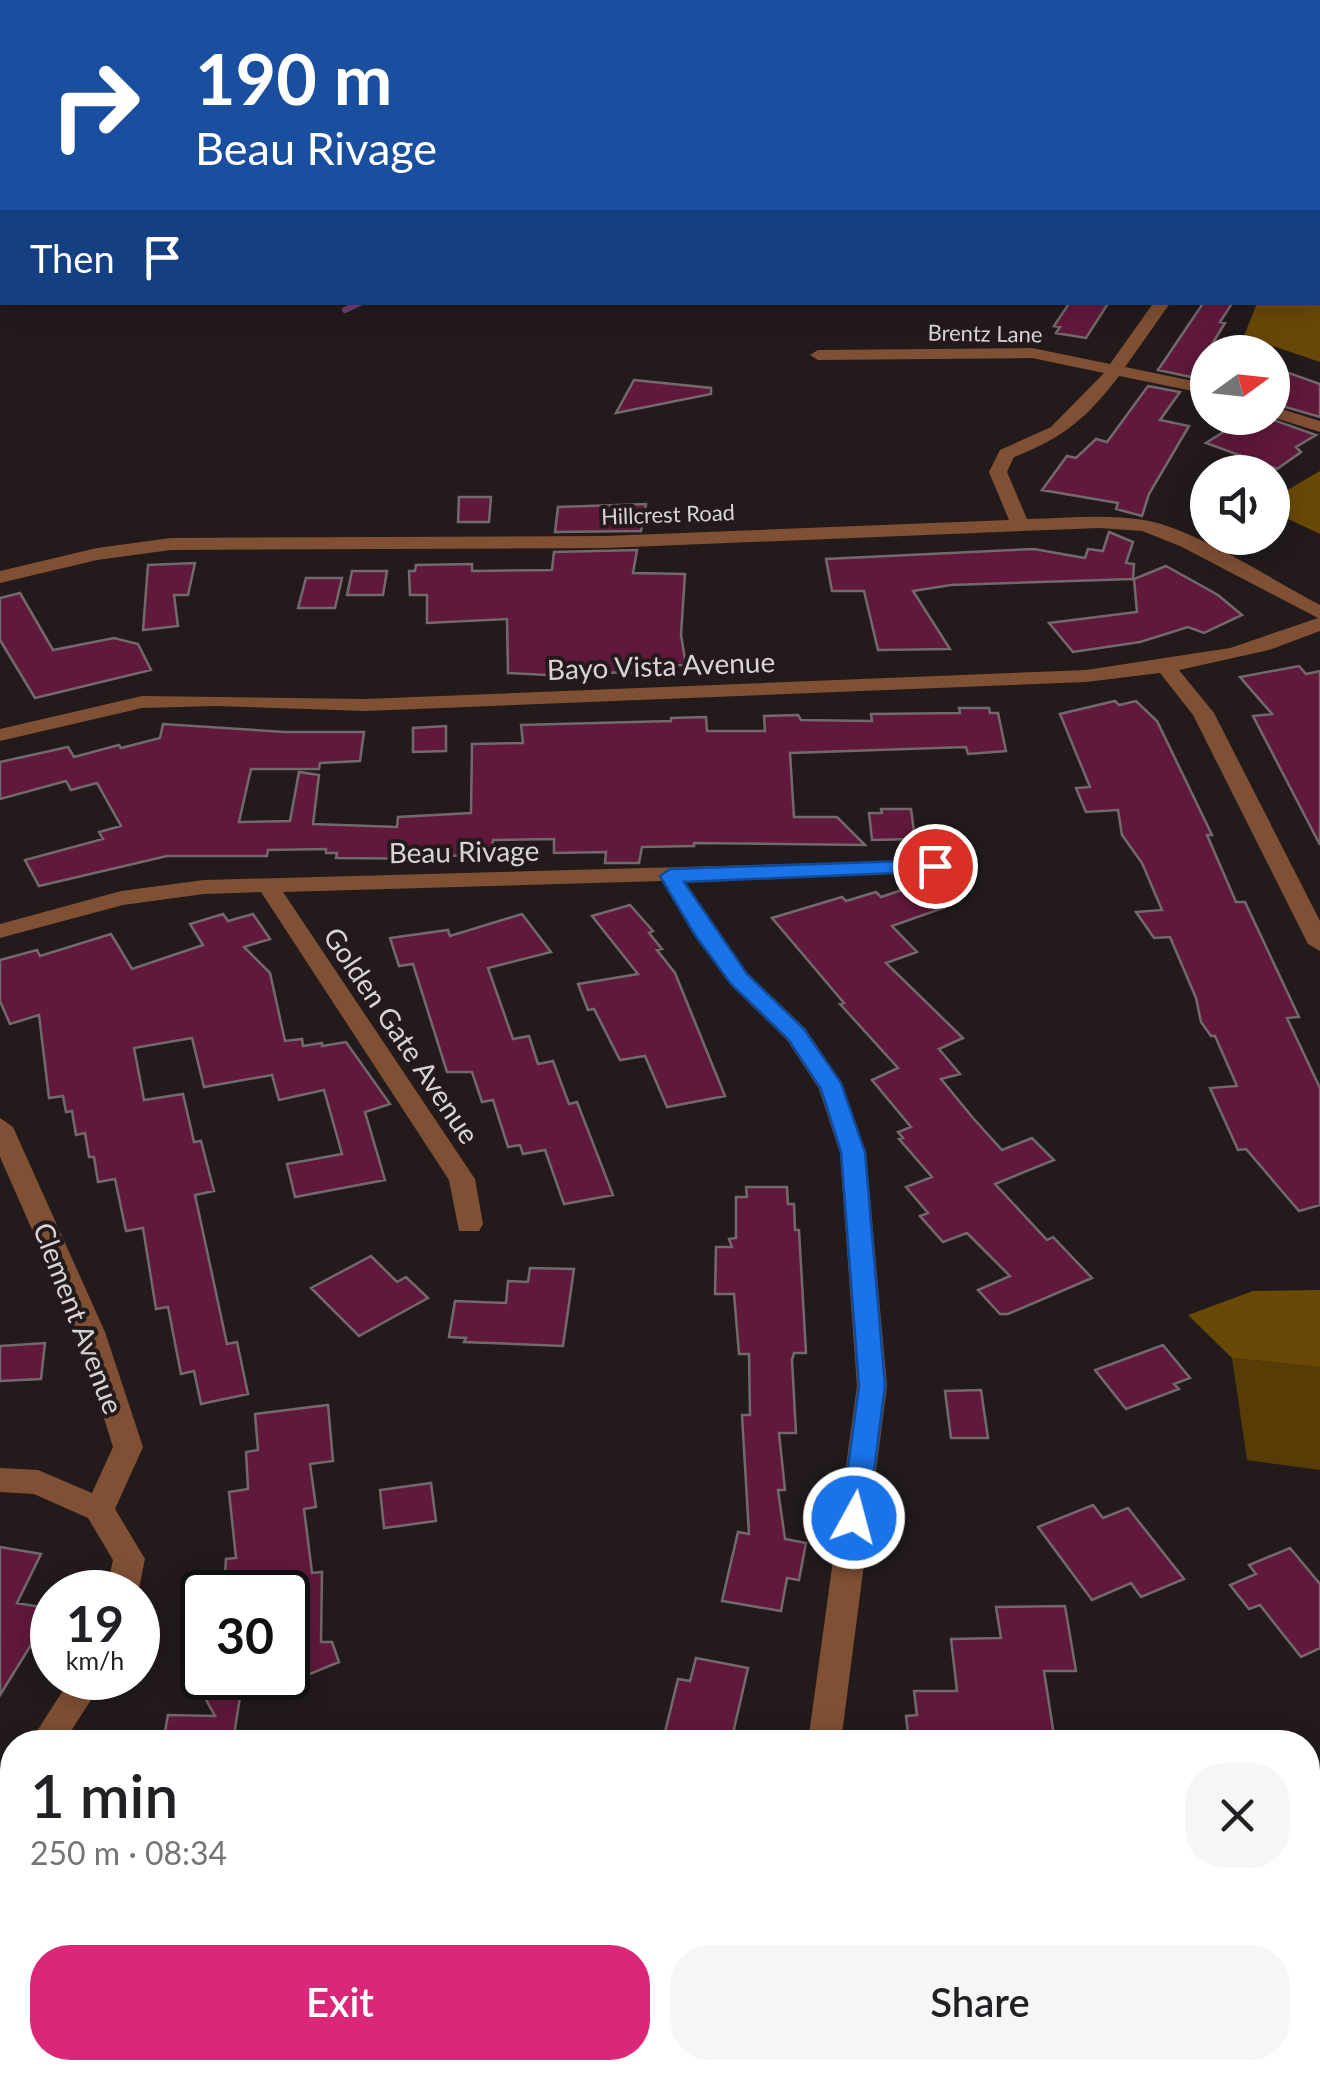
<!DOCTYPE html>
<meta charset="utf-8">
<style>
:root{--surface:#fff;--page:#f6f6f6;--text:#202124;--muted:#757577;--accent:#db2777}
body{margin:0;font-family:Lato,sans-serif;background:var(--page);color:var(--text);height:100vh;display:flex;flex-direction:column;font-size:38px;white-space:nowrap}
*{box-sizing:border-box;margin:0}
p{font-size:32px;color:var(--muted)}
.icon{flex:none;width:55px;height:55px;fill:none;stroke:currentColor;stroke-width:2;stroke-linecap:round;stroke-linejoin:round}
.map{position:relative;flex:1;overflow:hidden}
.details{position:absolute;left:0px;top:1730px;width:1320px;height:350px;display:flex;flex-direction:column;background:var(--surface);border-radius:40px 40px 0 0;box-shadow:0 5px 25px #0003}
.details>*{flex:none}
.hud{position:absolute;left:0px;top:0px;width:1320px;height:305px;box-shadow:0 5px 25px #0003;background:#1a4fa0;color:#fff;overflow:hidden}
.needle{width:65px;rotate:75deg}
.fabs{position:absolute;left:1190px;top:335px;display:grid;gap:20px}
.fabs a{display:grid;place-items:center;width:100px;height:100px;border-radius:50%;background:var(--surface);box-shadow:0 5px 25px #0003;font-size:50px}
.speed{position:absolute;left:30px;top:1570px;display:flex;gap:20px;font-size:50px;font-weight:700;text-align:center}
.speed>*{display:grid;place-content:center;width:130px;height:130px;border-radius:50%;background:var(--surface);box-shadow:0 5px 25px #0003;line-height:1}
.speed small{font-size:25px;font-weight:400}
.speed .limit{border:5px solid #111;border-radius:15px;background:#fff;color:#111}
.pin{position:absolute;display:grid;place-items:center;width:85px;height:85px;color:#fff;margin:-42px;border:5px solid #fff;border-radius:50%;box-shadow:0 2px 10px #0007}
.me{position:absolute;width:110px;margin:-55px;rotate:7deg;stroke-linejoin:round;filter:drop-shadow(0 0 8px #0008)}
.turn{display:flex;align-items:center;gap:35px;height:210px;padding:0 30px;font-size:45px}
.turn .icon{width:130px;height:130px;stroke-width:2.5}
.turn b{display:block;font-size:70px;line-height:85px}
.then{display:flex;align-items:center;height:95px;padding:0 30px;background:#0003;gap:20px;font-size:38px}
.round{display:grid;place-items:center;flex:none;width:105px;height:105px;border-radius:40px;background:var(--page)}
.overview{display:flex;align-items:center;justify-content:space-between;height:170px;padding:0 30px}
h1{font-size:60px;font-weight:600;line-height:75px}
.primary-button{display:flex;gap:20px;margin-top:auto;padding:20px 30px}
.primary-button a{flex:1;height:115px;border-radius:40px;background:var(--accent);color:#fff;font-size:40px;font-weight:600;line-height:115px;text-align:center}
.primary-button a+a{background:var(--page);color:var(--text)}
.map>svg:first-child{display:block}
.green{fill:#583c05}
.forest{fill:#6a4907}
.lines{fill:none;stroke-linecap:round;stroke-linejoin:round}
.stream{stroke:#753d74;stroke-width:6}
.building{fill:#61193b;stroke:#72696c;stroke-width:2.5}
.service{fill:#7f5034;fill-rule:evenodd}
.minor{fill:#7f5034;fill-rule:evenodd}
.primary{fill:#e28042;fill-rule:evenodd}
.motorway{fill:#fb9c63;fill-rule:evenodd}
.route{fill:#1a73e8;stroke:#114b97;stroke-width:2.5}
.labels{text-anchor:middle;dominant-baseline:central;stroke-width:8;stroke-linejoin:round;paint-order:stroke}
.far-street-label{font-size:22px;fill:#d9d3d3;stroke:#231b1b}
.street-label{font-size:28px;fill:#d9d3d3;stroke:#231b1b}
</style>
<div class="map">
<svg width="1320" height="2080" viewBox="0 0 1320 2080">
<rect width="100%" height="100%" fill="#231b1b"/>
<!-- green -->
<path class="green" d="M1232,1358L1320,1367V1470L1247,1460Z"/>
<!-- forest -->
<path class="forest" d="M1318,237H1320V362L1244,336L1257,303L1318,302Z
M1320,471V534L1273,512L1272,499Z
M1320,1290V1367L1232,1358L1188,1315L1253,1291Z"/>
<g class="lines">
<!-- stream -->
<path class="stream" d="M345,310L362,302"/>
</g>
<!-- building -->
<path class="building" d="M1070,302H1109L1086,338L1056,333L1060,327L1054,326Z
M1204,302H1233L1220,322L1225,323L1201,362L1191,377L1158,370Z
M1272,367L1320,384V417L1272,403Z
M634,380L711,388V394L616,413Z
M1148,386L1180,392L1160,420L1189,426L1149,494L1142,516L1116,509L1118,503L1042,490L1067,456L1076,458L1096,439L1107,442Z
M1256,418H1268L1316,435L1296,447L1301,452L1277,469L1206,443L1239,422L1246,424Z
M459,497H491L489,522H458Z
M646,504L641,531L555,532L558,507Z
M1109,532L1133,542L1126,563L1134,564L1133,579L951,585L913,591L950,649L878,650L864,591H832L826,559L1034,549L1085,558L1088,549L1103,551Z
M637,550L633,573L685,574L681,635L686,665L653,666V672L585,673V677L508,673L507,619L427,623V595H410L409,571H415L416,565L472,564V571L552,570L554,552Z
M195,563L188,595H174L178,626L143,630L148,565Z
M1166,566L1218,595L1242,615L1204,633L1188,627L1140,642L1073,652L1049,623L1137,612L1134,579Z
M352,571H387L383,595H347Z
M306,578H342L335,608H298Z
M20,593L53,650L114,638L138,644L151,670L35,698L0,640V598Z
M1299,666L1306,674L1320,671V845L1253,716L1272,714L1240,677Z
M1115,701L1119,705L1136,701L1157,721L1212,835H1207L1236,902H1245L1299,1017L1287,1018L1320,1088V1205L1299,1211L1246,1149L1238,1150L1210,1088L1237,1086L1215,1036H1211L1201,1022L1196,998L1170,937L1154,938L1136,912L1162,910L1142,863L1122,835L1118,810L1086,812L1076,788L1090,787L1060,714Z
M959,708H989L990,713H998L1006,751L968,754L966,747L790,753L794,817H837L865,845L694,843V846L642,847L639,863H605L606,852L554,853V839L493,840L492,851L460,852V856L440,855V859L336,858L337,853H326V849L268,850L267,856H167L39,886L25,860L103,839L99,832L121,826L97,783L71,790L66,781L0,799V762L68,747L74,757L119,745L121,748L160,738L163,724L285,732H364L360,761L320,763L319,769H251L239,822L290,821L299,772L319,775L313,824L397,827L398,817L471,813L472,744L523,743L521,725L671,721V718L706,717L707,731H765L764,716L798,715L801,720L872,721L871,714L960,713Z
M446,726V751L413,752V728Z
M881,809H911L915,839L872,840L869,813H882Z
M908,888L912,891L922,888L943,908L892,926L917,952L886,963L963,1038L939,1049L960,1074L941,1079L973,1118L1002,1150L1032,1138L1054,1160L995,1184L1047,1240L1053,1237L1092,1278L1008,1314H1000L978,1290L1010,1276L967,1233L943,1242L920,1216L928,1213L906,1187L932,1177L899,1139L903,1138L898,1132L911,1127L872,1080L898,1068L840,1004L844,1003L772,918L842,897L846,901L876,892L881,897Z
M630,905L653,931L649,933L662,949L657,950L675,973L725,1096L667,1107L645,1056L620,1060L594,1009L588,1010L578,984L638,974L592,916Z
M223,914L228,921L253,914L270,939L244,947L270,973L285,1041L302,1039L303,1046L322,1043V1046L346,1042L390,1104L365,1112L385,1180L295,1197L287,1164L342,1154L324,1090L279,1100L272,1075L204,1087L192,1038L134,1048L144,1100L183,1094L194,1142L201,1141L214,1191L195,1195L227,1344L237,1342L248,1394L201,1404L194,1371L181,1374L168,1307L156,1309L143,1228L126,1231L115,1179L98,1182L94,1157H89L85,1133L76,1135L72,1111L66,1112L63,1096L49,1098L39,1015L10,1024L0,1001V960L37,950L40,956L111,934L132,969L203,945L190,924Z
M522,914L551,952L488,968L513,1039L529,1036L538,1064L553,1061L569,1104L577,1102L613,1195L564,1204L545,1150L523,1154L520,1145L508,1147L493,1100L482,1102L472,1072H447L413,964L399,966L390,938L448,930L450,936Z
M746,1187H787L788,1204H794L795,1230H799L806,1353H794L792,1360L796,1433H779L785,1490H778L785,1539L806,1543L799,1580L787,1578L781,1611L722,1601L738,1532L749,1534L742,1415H750L749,1354H739L734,1294H715L716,1247H732L729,1239L736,1238V1197H747Z
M371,1256L397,1282L406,1277L428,1298L359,1336L311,1288Z
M530,1268L574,1269L563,1346L464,1342L466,1338L449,1337L455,1301L506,1303L508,1281L528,1282Z
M45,1343L41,1379L0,1381V1346Z
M1163,1345L1190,1378L1174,1384L1179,1389L1126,1409L1095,1370Z
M981,1390L988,1438H951L945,1391Z
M328,1405L333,1461L310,1464L316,1507L304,1509L312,1573L322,1572L321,1642H332L339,1662L288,1683V1592H224L226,1559L236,1558L229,1492L248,1489L246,1452L258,1450L255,1414Z
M431,1483L436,1521L384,1528L380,1490Z
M1093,1505L1103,1518L1128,1508L1184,1579L1141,1597L1131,1583L1092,1600L1038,1527Z
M0,1547L41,1554L17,1603L52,1609L40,1641L34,1640L0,1695Z
M1290,1548L1320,1584V1648L1301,1657L1260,1605L1249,1609L1230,1585L1256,1574L1249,1565Z
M1065,1606L1076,1671H1044L1055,1742H909L906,1716L917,1715L914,1691H957L951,1639L1001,1638L996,1607Z
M696,1658L748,1668L731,1742H675L677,1734L665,1732L678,1679L690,1681Z
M194,1678H243L233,1742H163L168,1715L215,1716Z"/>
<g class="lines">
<!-- service -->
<path class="service" d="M0,70H2V74H0Z
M1318,220L1320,221V227L1318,226Z"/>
<!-- minor -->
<path class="minor" d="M566,0H578L579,2H567Z
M1154,302H1171L1125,367L1208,384V394L1119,376C1087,418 1063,438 1014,457L1007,472L1027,519C1066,518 1106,514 1144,520C1196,529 1272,580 1320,605V631L1269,650L1179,670L1214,713L1320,921V951L1308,944L1193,715L1160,673L1086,682L365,711L216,706L142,708L0,741V729L142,696L365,699L1086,670L1230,648L1318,618L1180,546L1142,531L1099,528L606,548L171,550L97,560L0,583V571L97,548L171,538L606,536L1009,520L989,472L1000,450L1051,427L1104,373L1032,358L818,360L810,355L818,350L1032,348L1110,364Z
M1272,406L1320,421V432L1272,417Z
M935,860L943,862L946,867L943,872L684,881L748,974L805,1028L841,1082L866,1153L887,1386L841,1742H808L857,1386L840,1153L819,1089L787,1040L730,984L662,881L283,892L475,1179L483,1224L479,1231H459L449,1180L261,892L204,894L123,905L0,938V924L121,891L204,880Z
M0,1118L13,1127L105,1332L143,1447L115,1509L145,1559L138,1593L106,1592L113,1560L88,1518L34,1494L0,1492V1468L38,1470L92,1493L113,1447L77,1332L0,1157Z
M71,1678H105L64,1742H30Z
M12,1778V1822L0,1827V1783Z
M950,2068H987L993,2080H955Z"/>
<!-- primary -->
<path class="primary" d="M1318,153H1320V161H1318Z
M0,224L2,225V234H0Z"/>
<!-- motorway -->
<path class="motorway" d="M1318,22L1320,23V33L1318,32Z
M2,93V103L0,104V94Z
M0,137H2V147H0Z"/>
</g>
<!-- route -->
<path class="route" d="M935,860L943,862L946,866L943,871L684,882L747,974L804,1029L841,1083L865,1152L885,1386L868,1518L864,1526L854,1529L845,1526L841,1518L859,1386L841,1152L821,1089L788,1039L731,984L695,935L660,876L670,869Z"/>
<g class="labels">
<!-- far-street labels -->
<g class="far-street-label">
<text transform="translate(985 333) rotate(1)">Brentz Lane</text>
<text transform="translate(668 514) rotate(-2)">Hillcrest Road</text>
</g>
<!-- street labels -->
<g class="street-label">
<text transform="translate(661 665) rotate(-2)">Bayo Vista Avenue</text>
<text transform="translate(464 851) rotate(-1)">Beau Rivage</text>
<text transform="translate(402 1035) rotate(56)">Golden Gate Avenue</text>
<text transform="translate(79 1318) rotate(69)">Clement Avenue</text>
</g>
</g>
</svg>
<div class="fabs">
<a><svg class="needle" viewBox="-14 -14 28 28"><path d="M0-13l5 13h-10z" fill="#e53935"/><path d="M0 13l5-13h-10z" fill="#757577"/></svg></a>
<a><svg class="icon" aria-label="sound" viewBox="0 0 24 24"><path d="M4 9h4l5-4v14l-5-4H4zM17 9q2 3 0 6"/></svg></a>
</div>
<div class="speed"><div>19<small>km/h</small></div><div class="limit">30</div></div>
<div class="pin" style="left:935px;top:866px;background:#d93025"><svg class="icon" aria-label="arrive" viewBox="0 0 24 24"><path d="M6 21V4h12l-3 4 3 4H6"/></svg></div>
<svg class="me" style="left:854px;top:1518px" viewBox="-20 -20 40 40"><circle r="17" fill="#1a73e8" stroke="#fff" stroke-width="3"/><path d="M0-11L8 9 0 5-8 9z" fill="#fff"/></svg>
<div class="hud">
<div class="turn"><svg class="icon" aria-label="right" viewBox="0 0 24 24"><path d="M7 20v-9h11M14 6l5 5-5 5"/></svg><div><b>190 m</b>Beau Rivage</div></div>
<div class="then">Then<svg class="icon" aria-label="arrive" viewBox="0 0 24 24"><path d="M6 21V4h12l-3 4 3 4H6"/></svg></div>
</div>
<section class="details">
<div class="overview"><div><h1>1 min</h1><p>250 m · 08:34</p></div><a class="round"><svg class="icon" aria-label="close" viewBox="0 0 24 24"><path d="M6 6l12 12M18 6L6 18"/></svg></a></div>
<div class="primary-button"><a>Exit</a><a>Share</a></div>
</section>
</div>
